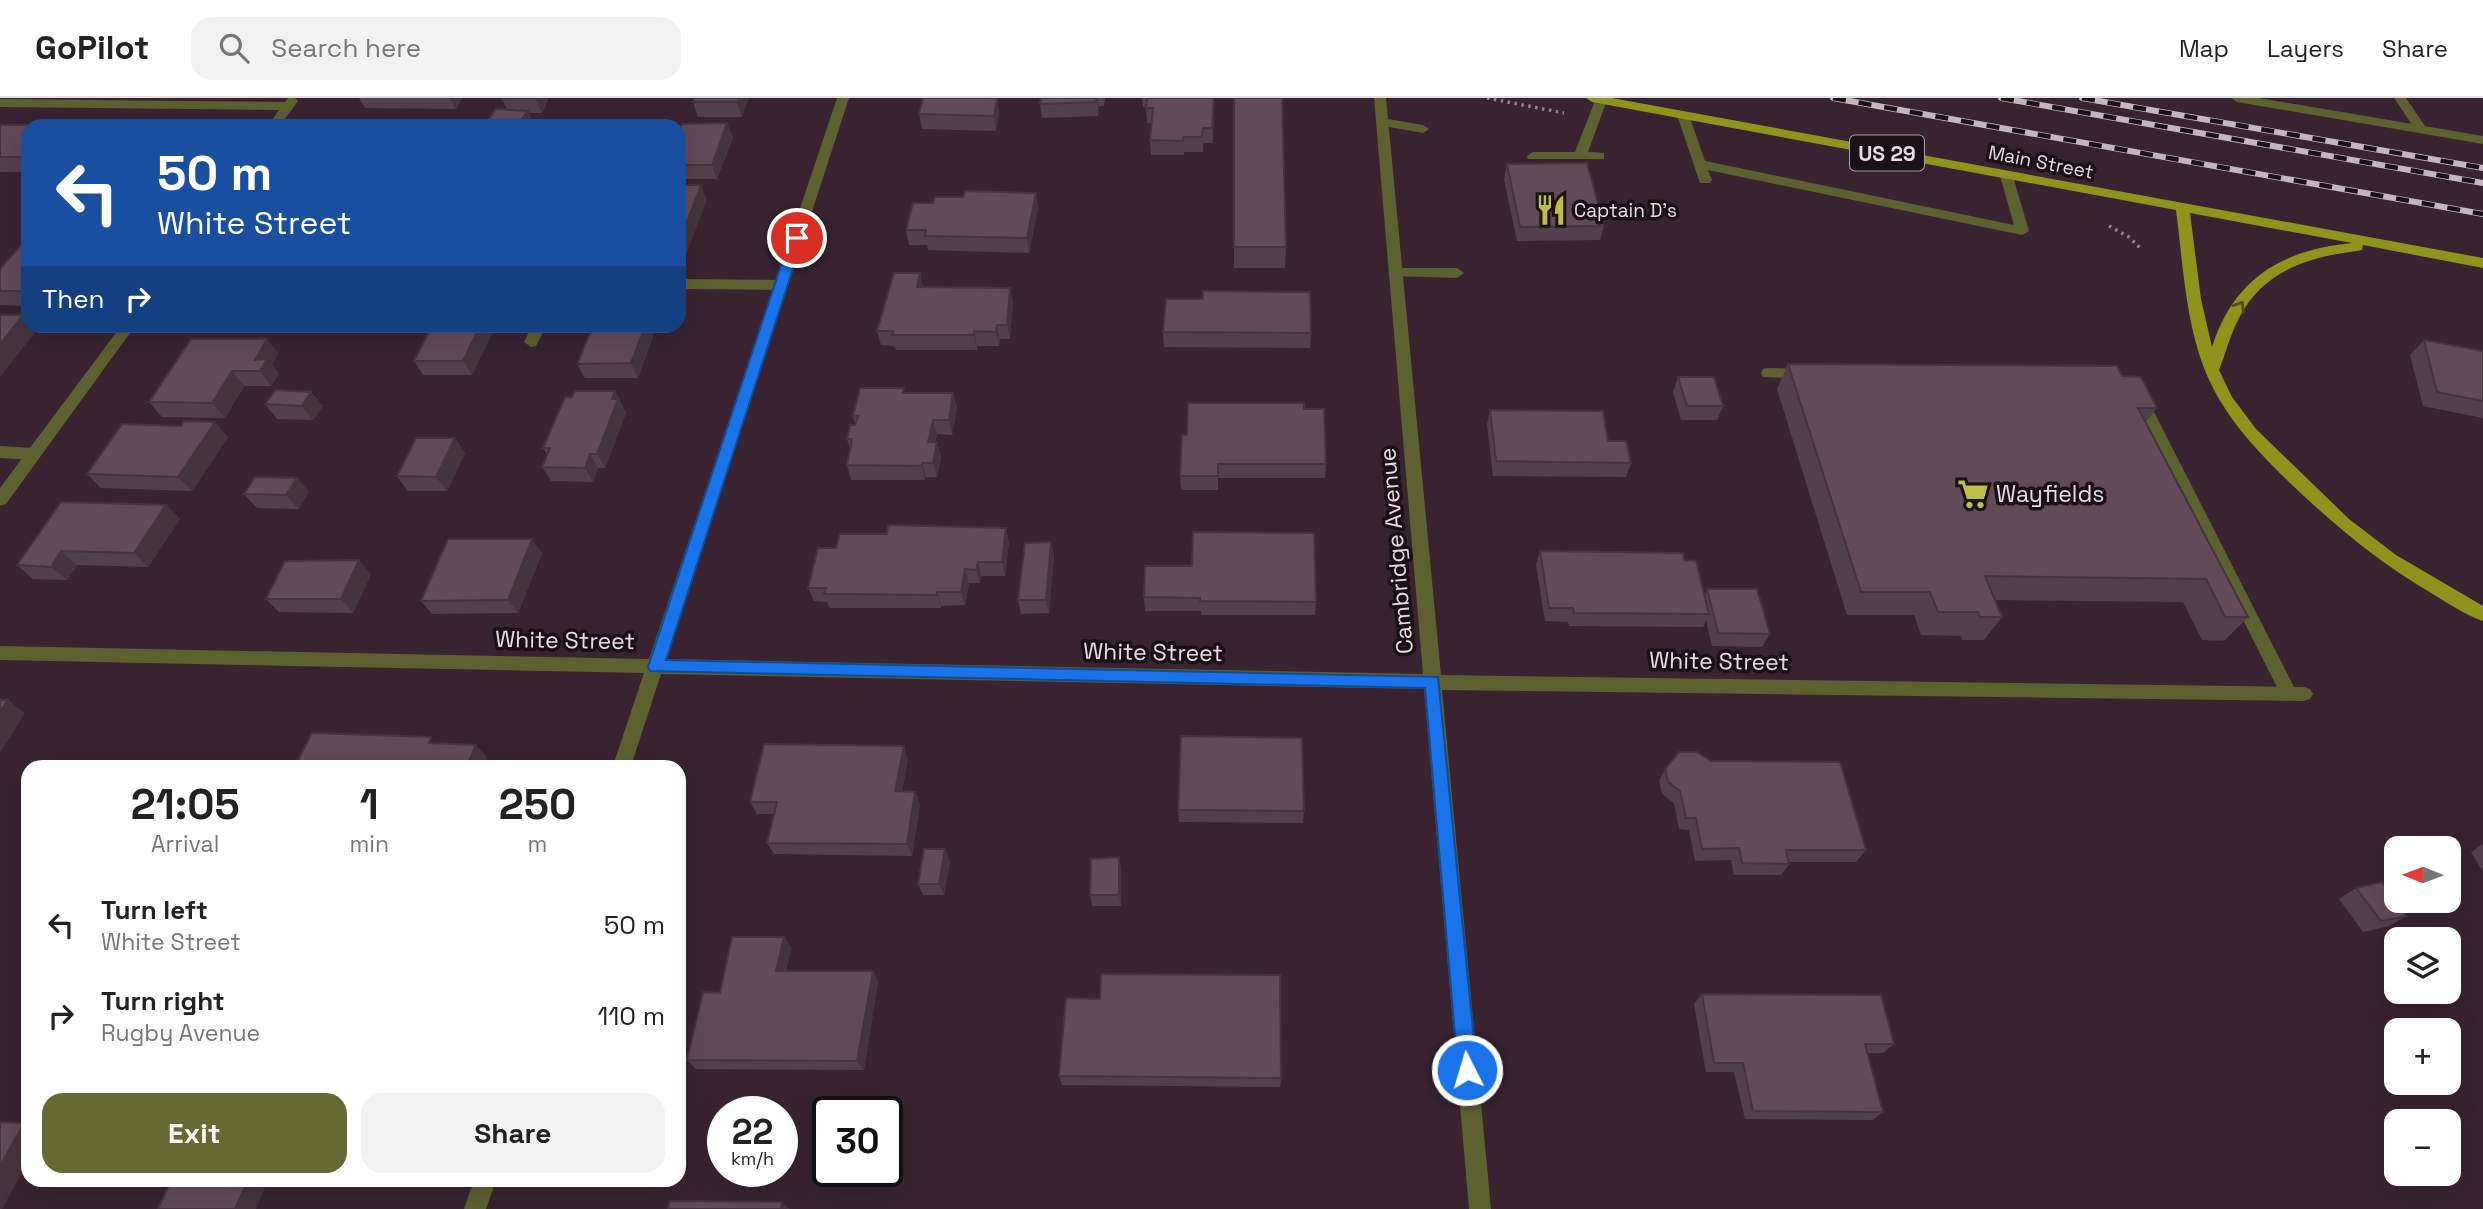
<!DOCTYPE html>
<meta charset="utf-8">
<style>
:root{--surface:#fff;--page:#f2f2f2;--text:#222;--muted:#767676;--line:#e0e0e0;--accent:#666932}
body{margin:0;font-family:"Space Grotesk",sans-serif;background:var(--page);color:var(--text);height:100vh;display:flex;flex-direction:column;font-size:26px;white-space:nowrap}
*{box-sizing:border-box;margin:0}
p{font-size:23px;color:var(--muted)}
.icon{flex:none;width:38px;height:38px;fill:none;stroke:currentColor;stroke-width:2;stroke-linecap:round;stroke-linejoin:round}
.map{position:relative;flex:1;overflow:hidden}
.side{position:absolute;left:21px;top:662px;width:665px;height:427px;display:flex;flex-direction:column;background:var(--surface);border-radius:21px;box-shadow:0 7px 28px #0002}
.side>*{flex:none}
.top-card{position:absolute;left:21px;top:21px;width:665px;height:214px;border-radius:21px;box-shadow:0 7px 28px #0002;background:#1a4fa0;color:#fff;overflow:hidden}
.needle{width:46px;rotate:271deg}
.buttons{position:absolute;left:2384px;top:738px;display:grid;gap:14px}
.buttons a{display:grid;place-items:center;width:77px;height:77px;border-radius:14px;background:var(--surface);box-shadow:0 7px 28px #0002;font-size:35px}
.speed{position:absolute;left:707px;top:998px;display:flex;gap:14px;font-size:35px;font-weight:700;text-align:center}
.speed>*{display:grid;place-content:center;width:91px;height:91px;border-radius:50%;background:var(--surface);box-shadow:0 7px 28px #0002;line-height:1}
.speed small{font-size:18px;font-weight:400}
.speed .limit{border:4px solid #111;border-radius:10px;background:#fff;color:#111}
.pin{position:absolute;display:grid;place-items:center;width:60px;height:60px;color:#fff;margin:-30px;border:4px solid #fff;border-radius:50%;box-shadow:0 2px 7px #0007}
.me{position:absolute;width:77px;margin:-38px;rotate:355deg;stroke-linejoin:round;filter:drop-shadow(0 0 5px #0008)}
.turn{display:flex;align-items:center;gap:24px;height:147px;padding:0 21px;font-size:32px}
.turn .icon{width:91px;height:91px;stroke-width:2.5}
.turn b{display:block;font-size:49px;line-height:60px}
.then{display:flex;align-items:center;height:66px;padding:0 21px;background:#0003;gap:14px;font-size:26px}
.eta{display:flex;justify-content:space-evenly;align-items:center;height:119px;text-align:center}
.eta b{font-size:42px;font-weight:700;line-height:49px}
.action{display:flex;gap:14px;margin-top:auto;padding:14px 21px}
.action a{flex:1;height:80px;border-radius:21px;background:var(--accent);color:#fff;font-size:28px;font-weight:700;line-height:80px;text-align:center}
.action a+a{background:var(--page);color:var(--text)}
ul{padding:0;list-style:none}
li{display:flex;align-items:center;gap:21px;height:91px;padding:0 21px}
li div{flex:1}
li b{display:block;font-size:26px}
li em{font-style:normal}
header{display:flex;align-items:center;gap:42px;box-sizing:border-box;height:98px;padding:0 35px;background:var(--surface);border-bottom:2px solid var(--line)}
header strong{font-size:33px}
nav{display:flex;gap:38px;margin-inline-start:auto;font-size:24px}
.search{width:490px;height:63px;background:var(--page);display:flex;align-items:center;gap:18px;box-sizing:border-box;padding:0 24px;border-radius:21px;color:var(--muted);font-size:26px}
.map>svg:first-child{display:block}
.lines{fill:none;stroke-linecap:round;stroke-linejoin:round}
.path{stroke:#95828e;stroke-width:3.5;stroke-dasharray:2.5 4.5;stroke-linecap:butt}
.service{fill:#5d602f;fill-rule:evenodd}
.minor{fill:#5d602f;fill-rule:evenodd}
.tertiary{fill:#5d602f;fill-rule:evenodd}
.primary{fill:#8f931c;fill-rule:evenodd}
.rail-casing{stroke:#c6b5bf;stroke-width:6}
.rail{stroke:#1a1016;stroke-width:4.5;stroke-dasharray:13;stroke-linecap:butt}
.wall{fill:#54404d}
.shaded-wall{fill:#45343e}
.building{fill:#624a59;stroke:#45343e;stroke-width:2}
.oneway{stroke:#4f4b19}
.route{fill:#1a73e8;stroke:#114b97;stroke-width:2}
.labels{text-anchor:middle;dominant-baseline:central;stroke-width:7;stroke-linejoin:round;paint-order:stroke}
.far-street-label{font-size:19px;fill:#e9dae3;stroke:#1a1016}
.far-poi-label{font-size:19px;fill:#e9dae3;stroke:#1a1016;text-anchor:start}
.shield{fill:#1a1016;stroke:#ab9da6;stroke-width:2}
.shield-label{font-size:21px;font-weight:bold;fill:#e9dae3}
.poi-label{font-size:23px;fill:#e9dae3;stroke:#1a1016;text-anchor:start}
.street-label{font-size:23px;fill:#e9dae3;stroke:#1a1016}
</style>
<header>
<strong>GoPilot</strong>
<div class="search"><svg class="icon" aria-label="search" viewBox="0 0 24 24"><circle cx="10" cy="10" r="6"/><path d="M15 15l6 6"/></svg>Search here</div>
<nav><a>Map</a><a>Layers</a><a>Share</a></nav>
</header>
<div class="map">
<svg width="2483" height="1111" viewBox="0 0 2483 1111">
<rect width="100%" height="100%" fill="#392331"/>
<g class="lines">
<!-- path -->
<path class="path" d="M1487,0L1564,15
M2109,128L2129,139L2142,152"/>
<!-- service -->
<path class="service" d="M1596,0L1607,2L1588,54L1604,55V61H1528L1527,58L1533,54H1575Z
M2394,0H2406L2427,31L2425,34H2417Z
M1683,13L1689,17L1705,63L2014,127L2000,78L2007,74L2012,75L2029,133L2022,137L1708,72L1712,82L1710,85H1700L1677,17Z
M1382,20L1423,27L1429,31L1423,35L1378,27V21Z
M1396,170H1457L1464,175L1457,180L1391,178V172Z
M679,181L781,182L788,187L781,192L679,191Z
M532,228H546L536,248L531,249L524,244Z
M1768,270L1808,271L1815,276L1808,281L1763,279L1761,275L1763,271Z
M2139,295L2147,300L2295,591L2298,596L2295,601L2289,603L2283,601L2131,300Z
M0,348L34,350L42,356L34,362L0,360Z"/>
<!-- minor -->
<path class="minor" d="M288,0H295L298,3L280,28H268L279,12L0,9V1L285,4Z
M837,0H849L666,561L1423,576L1374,0H1386L1441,577L2304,589L2310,591L2313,596L2310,601L2304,603L1442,592L1491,1111H1469L1424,591L661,576L631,668H613L644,575L0,562V548L649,561Z
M121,228H135L6,406L0,408V390Z
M474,1082H496L486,1111H464Z"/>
<!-- tertiary -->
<path class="tertiary" d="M2231,0H2259L2483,38V46L2237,4Z"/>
<!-- primary -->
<path class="primary" d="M1586,0H1612L2483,160V170L2363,147L2362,152L2357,153C2308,159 2263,173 2239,220C2230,237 2226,255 2219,272L2232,299L2256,331L2349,421L2396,457L2483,508V523C2465,517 2448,505 2431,495C2378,464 2334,427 2289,384C2254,350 2222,316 2204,270C2185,220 2183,165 2176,112L1592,4ZM2190,115L2352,145C2282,152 2234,180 2212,249L2201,201Z"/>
<defs>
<path id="rail" d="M1833,0L2483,116
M2001,0L2483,85
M2082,0L2483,70"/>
</defs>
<!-- rail casing -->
<use href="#rail" class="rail-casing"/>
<!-- rail -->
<use href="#rail" class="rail"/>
</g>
<!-- wall -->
<path class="wall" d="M359,0H462L456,11L365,10Z
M503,0L548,1L542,15H529L535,28L507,11L502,1Z
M749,0L742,19H698L693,4Z
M931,0H997L999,16L996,33L922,31L919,16Z
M1041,0H1105L1104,8H1099L1098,18L1042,20L1040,6Z
M1142,0H1214L1213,45H1203V54H1184V57H1151L1150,42L1151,25H1147L1146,9H1143Z
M1234,0L1286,149L1285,170H1234Z
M727,25L733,40L717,81H679V34Z
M0,27H63V28H28V74H0Z
M1507,66L1604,128L1600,142L1517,143L1504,81Z
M1036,95L1038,110L1029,155L928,152L927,147H909L906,132L963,99Z
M28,139V208L0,207V171Z
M920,175L923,189L1013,204L1010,241H1000L999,248H977V252H896L895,248L881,247L877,233Z
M208,228H316L315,229Z
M496,228L472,277H423L414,263Z
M593,228H657L638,280H585L577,266Z
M1163,234L1311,235L1310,250L1164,249Z
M2424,242L2483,253V320L2423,308L2410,257Z
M278,255L272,267L279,276L271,288H244L225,320L162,319L149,304Z
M1788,266L2122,278L2157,310L2146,324L2248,519L2224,543L2202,542L2183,504L1995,502L2002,519L1984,542H1962L1961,538L1921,537L1914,517H1847L1777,291Z
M1678,279L1723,308L1717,322H1681L1673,294Z
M615,293L626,315L605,370H598L593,384L551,383L542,369L547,356L543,350L572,299Z
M311,294L323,308L313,322L277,321L265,306Z
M905,295H953L957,310L952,337L937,336L935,344H937L941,359L937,379H926L925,382H851L847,367L850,351L847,341L855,327L853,318Z
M1304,311L1326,366L1325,380H1218V392H1181L1180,378L1187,337Z
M1490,312L1631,365L1626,379L1493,378L1487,327Z
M228,339L192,393L101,390L87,376Z
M455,340L465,355L447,393H408L397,378Z
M297,380L309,394L298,411L257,410L244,396Z
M166,407L180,421L148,469L77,467L67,482L33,481L17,467Z
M1009,444L1005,478H981L980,485H969L965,507L941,508V510H830L827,504L814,503L808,490Z
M1051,444L1054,458L1049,515L1021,516L1018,502Z
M1540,453L1684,462L1705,497L1707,491L1770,536L1762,549L1712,548L1706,523L1703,529L1569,528L1568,524L1545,523L1536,467Z
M542,455L518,515L432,516L421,503Z
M1145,468L1316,504L1315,517H1201V513H1145L1144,499Z
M371,476L353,515L279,514L266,501Z
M908,661L902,693L915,694L920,706L912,758L774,756L767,745L774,716H757L750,704Z
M1711,663L1866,752L1856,764H1789V766L1781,777H1734L1731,762L1695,763L1689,732L1679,731L1674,705L1662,696L1659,683L1665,671Z
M1178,712L1304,713L1303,725L1179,724Z
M2483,746V774L2471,754Z
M945,751L950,763L944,797H923L918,786Z
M1121,770V808H1092L1090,797Z
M2356,790L2407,818L2389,828L2363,834L2339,801Z
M784,839L791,850L786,873H873L878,884L864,972L696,971L687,962L720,895Z
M1702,896L1894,946L1883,955H1868L1883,1014L1872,1022L1745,1021L1734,974H1706L1694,906Z
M1100,901L1281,980L1280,989L1062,987L1059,978Z"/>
<!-- shaded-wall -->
<path class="shaded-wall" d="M450,0H462L456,11Z
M535,0H548L542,15Z
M739,0H749L742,19L737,4Z
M991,0H997L999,16L996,33Z
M1097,0H1098L1099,8L1098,18Z
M1214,0L1213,45L1212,30Z
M528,13L535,28H517Z
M727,25L733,40L717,81L712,67Z
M701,87L707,102L681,170L679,166V144Z
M1036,95L1038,110L1029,155L1027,140Z
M920,175L923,190L917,189Z
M1010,190L1013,204L1010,241L1007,227Z
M23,217L28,222V228H33L37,232L0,279V246Z
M997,227L1000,241L999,248L996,234Z
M480,228H496L472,277L463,263Z
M645,228H657L638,280L631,265Z
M974,233L977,248V252L974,237Z
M267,241L278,255L272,267L279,276L271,288L260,273L255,262Z
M232,273L244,288L225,320L212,305Z
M615,293L626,315L605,370L597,356Z
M311,294L323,308L313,322L302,308Z
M953,295L957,310L952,337L949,322Z
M933,322L937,336L932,358L928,344Z
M215,324L228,339L192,393L178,379Z
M455,340L465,355L447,393L436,379Z
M937,344L941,359L937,379L933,365Z
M590,356L598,370L593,384L585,370Z
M922,365L926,379L925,382L921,368Z
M297,380L309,394L298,411L286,397Z
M166,407L180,421L148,469L134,455Z
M1006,430L1009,444L1005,478L1002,464Z
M532,441L542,455L518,515L508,502Z
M1051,444L1054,458L1049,515L1046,502Z
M61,453L77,467L67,482L51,469Z
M359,462L371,476L353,515L341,501Z
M978,464L981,478L980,485L976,472Z
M965,471L969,485L965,507L961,494Z
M937,494L941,508V510L937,497Z
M8,602L25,615L0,655V614Z
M476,647L487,659L483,668H467Z
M904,648L908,661L900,705L895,693Z
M915,694L920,706L912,758L907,746Z
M945,751L950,763L944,797L939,786Z
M1119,759L1121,770V808L1119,797Z
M784,839L791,850L783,883L776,873Z
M873,873L878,884L864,972L857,963Z
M24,1025L28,1027V1064L2,1111H0V1068Z
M248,1082H268L256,1111H235Z
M782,1104L790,1111H781Z"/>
<!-- building -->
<path class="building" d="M503,0H535L502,1Z
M695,0H739L737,4H693Z
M923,0H991L997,1L994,18L919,16Z
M1041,0H1097L1096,4L1040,6Z
M1147,0H1214L1212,30H1203L1202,39H1183V43L1150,42L1153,10H1146Z
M1234,0H1282L1286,149H1234Z
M496,11L528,13L517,28H484Z
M350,25L432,26L431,28H348Z
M727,25L712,67H679V34L682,26Z
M0,27H63L62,28H28V59H0Z
M122,27L176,28H121Z
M1587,65L1604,128L1520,129L1507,66Z
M679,87H701L679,144Z
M965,93L1036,95L1027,140L925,138L926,132H906L913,105H933L935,99H963Z
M28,139V193H0V171Z
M894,175H920L917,189L1010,190L1007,227H997L996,234L974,233V237H892L893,233H877Z
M1203,193L1310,194L1311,235L1163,234L1166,201H1203Z
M0,217H23L0,246Z
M432,228H480L463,263H414Z
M593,228H645L631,265L577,266Z
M191,241H267L255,262L267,261L260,273H232L212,305L149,304Z
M2424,242L2483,253V303L2437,294Z
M1788,266L2117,268L2122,278L2141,279L2157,310H2138L2248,519H2225L2206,481L1985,478L2002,519H1980L1978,514H1938L1930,494H1861Z
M1678,279H1714L1723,308H1687Z
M860,290H904L903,295H953L949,322H933L928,344H937L933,365H922L921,368L847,367L852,341H847L850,327H855L858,318H853Z
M276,292L311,294L302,308L265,306Z
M575,293H615L612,301H618L597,356H590L585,370L542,369L550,350H543L565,299H572Z
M1188,305H1304V311H1324L1326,366H1218V378H1180L1182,337H1187Z
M1490,312L1603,313L1608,343H1626L1631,365L1496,363Z
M184,323L215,324L178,379L87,376L122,326L181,328Z
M416,340H455L436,379L397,378Z
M255,379L297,380L286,397L244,396Z
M61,404L166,407L134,455L61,453L51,469L17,467Z
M888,427L1006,430L1002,464H978L976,472L965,471L961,494H937V497L824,496L826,490H808L818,450H836L840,436H887Z
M1193,434L1314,435L1316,504L1200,503V500L1144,499L1145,468H1192Z
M448,441H532L508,502L421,503Z
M1051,444L1046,502H1018L1025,445Z
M1540,453L1683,455L1684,462L1696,463L1709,516L1574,515L1573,510H1549Z
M359,462L341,501H266L285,463Z
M1707,491H1757L1770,536L1718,535Z
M0,602H8L0,614Z
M312,635L431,639L429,645L476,647L467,668H295Z
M1181,638L1302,640L1304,713L1178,712Z
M764,646L904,648L895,693L915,694L907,746L767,745L777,704H750Z
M1679,654H1697L1711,663L1840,664L1866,752H1786L1789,766L1742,765L1739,750L1702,751L1696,720H1686L1680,693L1668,684L1665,671Z
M924,751H945L939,786H918Z
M1119,759V797H1090L1091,761Z
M2382,784L2396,803L2407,818L2381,823L2356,790Z
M732,839H784L776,873H873L857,963L687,962L703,894L720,895Z
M1101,876L1280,877L1281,980L1059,978L1066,900L1100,901Z
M1702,896L1881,897L1894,946H1865L1883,1014L1753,1013L1743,965H1714Z
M0,1024L24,1025L0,1068Z
M171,1082H248L235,1111H158Z
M670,1103L782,1104L781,1111H668Z"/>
<!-- one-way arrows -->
<defs><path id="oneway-chevron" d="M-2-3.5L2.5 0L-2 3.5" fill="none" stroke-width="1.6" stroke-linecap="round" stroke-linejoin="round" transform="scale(1.75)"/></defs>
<use class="oneway" href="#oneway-chevron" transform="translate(2240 208) rotate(-57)"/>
<!-- route -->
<path class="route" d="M797,136L803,140L666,562L1438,579L1477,972L1474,979L1467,982L1460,979L1458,972L1425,590L650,573L648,569L790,140Z"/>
<!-- icons -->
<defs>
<symbol id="restaurant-bare" viewBox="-9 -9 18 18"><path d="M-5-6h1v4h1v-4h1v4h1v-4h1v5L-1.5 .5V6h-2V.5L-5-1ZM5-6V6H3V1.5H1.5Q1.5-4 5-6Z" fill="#bac045" stroke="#1a1016" stroke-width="2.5" paint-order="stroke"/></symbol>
<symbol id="supermarket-bare" viewBox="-9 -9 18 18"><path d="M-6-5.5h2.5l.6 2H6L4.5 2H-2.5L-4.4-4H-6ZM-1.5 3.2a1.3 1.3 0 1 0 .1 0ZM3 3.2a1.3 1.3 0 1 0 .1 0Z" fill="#bac045" stroke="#1a1016" stroke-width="2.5" paint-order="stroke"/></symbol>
</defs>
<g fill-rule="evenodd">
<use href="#restaurant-bare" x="1529" y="90" width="44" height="44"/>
<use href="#supermarket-bare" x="1951" y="374" width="44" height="44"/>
</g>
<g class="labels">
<!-- far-street labels -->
<g class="far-street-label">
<text transform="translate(2041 64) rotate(11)">Main Street</text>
</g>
<!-- far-poi labels -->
<g class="far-poi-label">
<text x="1574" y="112">Captain D's</text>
</g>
<!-- shield labels -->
<rect class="shield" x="1850" y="37.5" width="74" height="35" rx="5"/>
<g class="shield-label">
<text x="1887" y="55">US 29</text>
</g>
<!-- poi labels -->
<g class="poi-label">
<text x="1996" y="396">Wayfields</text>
</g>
<!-- street labels -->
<g class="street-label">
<text transform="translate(1396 453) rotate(-95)">Cambridge Avenue</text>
<text transform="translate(565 542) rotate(1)">White Street</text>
<text transform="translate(1153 554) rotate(1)">White Street</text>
<text transform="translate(1719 563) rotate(1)">White Street</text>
</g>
</g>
</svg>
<div class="buttons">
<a><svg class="needle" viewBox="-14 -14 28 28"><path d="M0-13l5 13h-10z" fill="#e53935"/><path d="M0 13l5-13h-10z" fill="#767676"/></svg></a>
<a><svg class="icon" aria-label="layers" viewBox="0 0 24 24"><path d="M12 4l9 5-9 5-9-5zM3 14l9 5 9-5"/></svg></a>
<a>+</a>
<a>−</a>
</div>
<div class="speed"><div>22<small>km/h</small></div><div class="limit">30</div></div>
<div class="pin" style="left:797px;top:140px;background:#d93025"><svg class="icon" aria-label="arrive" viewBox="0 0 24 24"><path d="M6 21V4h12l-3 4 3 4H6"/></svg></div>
<svg class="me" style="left:1467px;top:972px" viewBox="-20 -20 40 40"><circle r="17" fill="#1a73e8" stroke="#fff" stroke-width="3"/><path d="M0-11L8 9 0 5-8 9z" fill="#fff"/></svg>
<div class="top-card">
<div class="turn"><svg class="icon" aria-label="left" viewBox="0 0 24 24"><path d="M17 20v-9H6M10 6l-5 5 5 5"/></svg><div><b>50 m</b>White Street</div></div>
<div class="then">Then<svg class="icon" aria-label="right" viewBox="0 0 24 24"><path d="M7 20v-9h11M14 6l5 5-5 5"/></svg></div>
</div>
<section class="side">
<div class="eta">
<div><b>21:05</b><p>Arrival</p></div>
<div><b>1</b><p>min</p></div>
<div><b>250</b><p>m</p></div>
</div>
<ul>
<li><svg class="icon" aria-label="left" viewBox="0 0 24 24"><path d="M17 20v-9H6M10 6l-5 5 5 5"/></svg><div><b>Turn left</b><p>White Street</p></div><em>50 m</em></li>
<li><svg class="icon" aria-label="right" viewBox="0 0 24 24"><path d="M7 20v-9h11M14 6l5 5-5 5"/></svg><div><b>Turn right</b><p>Rugby Avenue</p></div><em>110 m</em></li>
</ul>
<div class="action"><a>Exit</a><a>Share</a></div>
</section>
</div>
